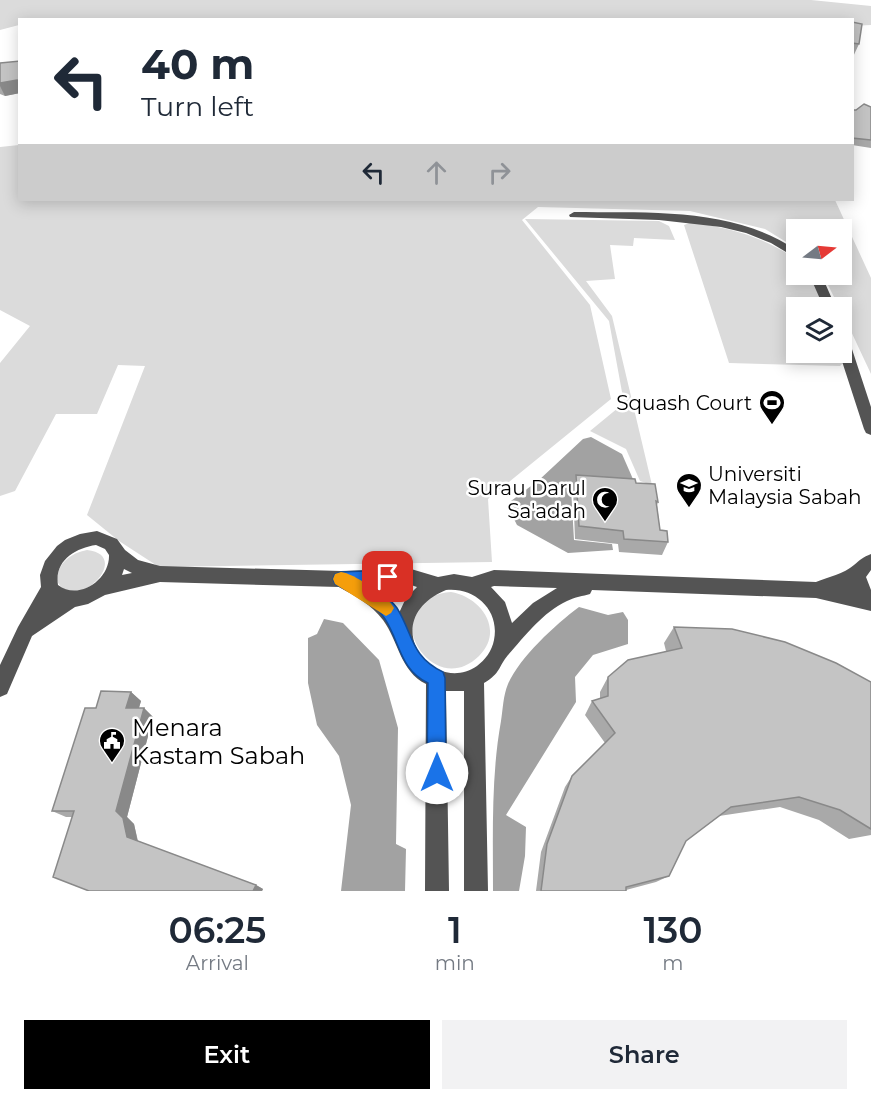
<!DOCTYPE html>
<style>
:root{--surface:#fff;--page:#f2f2f3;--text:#1f2937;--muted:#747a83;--accent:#000}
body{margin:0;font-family:Montserrat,sans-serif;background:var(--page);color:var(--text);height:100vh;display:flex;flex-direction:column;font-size:22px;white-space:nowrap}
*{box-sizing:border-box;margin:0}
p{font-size:20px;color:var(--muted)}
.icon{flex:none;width:33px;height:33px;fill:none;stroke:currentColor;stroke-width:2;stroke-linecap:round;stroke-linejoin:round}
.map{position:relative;height:891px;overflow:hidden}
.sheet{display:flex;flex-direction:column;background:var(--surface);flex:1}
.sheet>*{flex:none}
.hud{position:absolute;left:18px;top:18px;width:836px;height:183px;border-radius:0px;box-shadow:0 3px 15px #0003;background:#fff;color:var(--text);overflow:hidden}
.needle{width:39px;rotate:74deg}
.tools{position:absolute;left:786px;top:219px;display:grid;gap:12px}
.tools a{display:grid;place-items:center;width:66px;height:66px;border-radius:0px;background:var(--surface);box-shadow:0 3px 15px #0003;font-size:30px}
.pin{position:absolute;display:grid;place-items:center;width:51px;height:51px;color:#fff;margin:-26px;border-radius:12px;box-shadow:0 3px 9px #0006}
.me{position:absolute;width:66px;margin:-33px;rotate:0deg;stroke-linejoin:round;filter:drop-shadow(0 0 4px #0008)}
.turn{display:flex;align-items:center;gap:21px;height:126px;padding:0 24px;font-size:27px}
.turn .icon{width:78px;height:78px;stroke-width:2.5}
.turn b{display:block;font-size:42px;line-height:51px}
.lanes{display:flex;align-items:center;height:57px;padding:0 24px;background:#0003;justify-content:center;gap:30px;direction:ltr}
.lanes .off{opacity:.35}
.eta{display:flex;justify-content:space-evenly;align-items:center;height:102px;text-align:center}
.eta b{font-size:36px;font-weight:600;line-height:42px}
.action{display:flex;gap:12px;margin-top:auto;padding:12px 24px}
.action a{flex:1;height:69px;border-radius:0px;background:var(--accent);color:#fff;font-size:24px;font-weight:600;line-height:69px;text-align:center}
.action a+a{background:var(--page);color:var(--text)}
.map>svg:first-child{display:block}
.green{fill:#dbdbdb}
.water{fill:#a2a2a2}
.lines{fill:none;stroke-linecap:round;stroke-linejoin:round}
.minor{fill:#545454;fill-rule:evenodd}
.wall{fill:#a9a9a9}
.shaded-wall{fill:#898989}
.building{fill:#c4c4c4;stroke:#898989;stroke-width:1.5}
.route{fill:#1a73e8;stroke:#114b97;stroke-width:1.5}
.slow{fill:#f59e0b}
.labels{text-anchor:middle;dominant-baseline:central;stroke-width:5;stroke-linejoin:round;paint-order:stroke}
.poi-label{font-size:20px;fill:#000;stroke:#fff;text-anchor:end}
.near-poi-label{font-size:24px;fill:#000;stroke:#fff;text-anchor:start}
</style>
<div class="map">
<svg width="871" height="891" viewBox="0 0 871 891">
<rect width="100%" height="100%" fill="#fff"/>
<!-- green -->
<path class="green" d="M0,0H811L871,6V25L852,26V20H20L19,25L0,30Z
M19,145L20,200H835L871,278V374L842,312V308L839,307L823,275L842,274V230H796V248L765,229L690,211L538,207L522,220L590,305L611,399L488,499L492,562L159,567L119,541L87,515L145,366L118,365L97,414H56L15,491L0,496V363L30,326L0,310V147Z
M525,219L659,221L669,226L675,240L634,238L633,246L610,245L615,279L586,281L612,316L652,485L640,481L626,449L590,431L624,403L609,321Z
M692,222C733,229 761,236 796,259V274L812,275L826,307L796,308V352L842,351L845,361L840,366L729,363L684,225Z
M87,550C134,555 76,616 57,581C57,563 71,553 87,550Z
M451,592C481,597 505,630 479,656C430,704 371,599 451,592Z"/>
<!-- water -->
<path class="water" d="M591,437L622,454L636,486L630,492L571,488L574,540L612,544L613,550L568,553L517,525L511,513V501L539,480L583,439Z
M579,607L608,615L623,612L628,620V644L593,655L575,677L576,702L506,815L526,827L525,856L519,891H493C493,835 491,776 501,721C503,709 503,696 508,684C520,657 555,625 579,607Z
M324,619L343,623L379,660L398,728L396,844L406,849L405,891H341L351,805L339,756L317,725L308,683V638L317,634Z"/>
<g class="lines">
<!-- minor -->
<path class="minor" d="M574,212C648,213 733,207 796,250V258L771,243L746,233L721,227L659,220L570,217L569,215Z
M809,274H821L836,308H824Z
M842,336L849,340L871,407V435L866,433L864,429L839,352H842Z
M97,531L117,539L125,550L138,560L160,566L341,571L411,569L438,577L454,574L472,577L494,570L816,582C828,577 844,574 854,565C860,560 863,557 871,554V570L866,577L871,590V611L816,598L592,590L590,594C583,596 575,597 567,601C543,612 525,636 508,655C498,667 501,673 484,683L488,891H464V691H446L449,891H425L426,684C400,671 399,642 383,620C372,605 355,596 339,587L160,582L105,595L88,604L75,607L32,636L7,694L0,697V665L18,627L41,587L40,575L45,561L57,546L65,540L80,534ZM96,545L105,549L109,555C110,579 79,601 58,585C54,561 75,548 96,545ZM124,569L132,573L122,575ZM411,585L417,587L406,598L399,613L383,595L370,586ZM494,586L557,588L533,603L512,623L505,602L491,587ZM446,590C475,587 500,610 494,640C492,651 485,660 477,666C432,697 375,620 446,590Z"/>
</g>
<!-- wall -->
<path class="wall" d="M852,22L859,44L852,59Z
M20,61V93L5,96L0,94V63Z
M871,107V148L852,145V110H856Z
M576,475L636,483L658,502L657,505L660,530L668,542L662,555L619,552L618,544L575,539L573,488Z
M674,627L871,682V835L849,839L819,820L780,807L719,816L686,841L669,876L656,882L626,890V891H536L541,852L565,787L572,776L605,743L585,715L592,701L600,699V692L608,677L666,651L664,643Z
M131,692L141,701L139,708H144L153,717L127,817L134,824L138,841L256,885L263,889L262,891H89L72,817H66L52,811L96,708Z"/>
<!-- shaded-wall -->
<path class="shaded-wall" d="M17,80L20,85V93L5,96L0,86V83Z
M131,692L141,701L136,717L126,708Z
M144,708L153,717L127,817L134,824L138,843L127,837L116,811Z
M256,885L263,889L262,891H253Z"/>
<!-- building -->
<path class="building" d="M852,22L862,24L859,44L852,43Z
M20,61V81L17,80L0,83V63Z
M864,104L871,107V140L852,138V110H856Z
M576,475L635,479L636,483L655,484L658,502L656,501L660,530L667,531L668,542L624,539L623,531L579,526Z
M674,627L732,629L785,642L836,663L871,682V829L840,810L799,797L731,807L686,841L669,876L626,887V891H541L547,844L572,776L615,733L592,701L608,696V677L628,660L682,648Z
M101,691L131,692L126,708H144L116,811L123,818L127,837L256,885L253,891H89L53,877L74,811H52L85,708H96Z"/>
<!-- route -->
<path class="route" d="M388,570L393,572L396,577L393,582L367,585C378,591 389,597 397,608C413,634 411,657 443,672L445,678L446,773L443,780L437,782L430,780L427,773L428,683C400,670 400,642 385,619C374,602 352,593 335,584L333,579L335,574L341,572Z"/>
<!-- slow -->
<path class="slow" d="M341,572C353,573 388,596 394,608L391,613L386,616L335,584L333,579L335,574Z"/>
<!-- icons -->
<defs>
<symbol id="stadium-pin" viewBox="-11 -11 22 30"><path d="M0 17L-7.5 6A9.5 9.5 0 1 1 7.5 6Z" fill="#000" stroke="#fff"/><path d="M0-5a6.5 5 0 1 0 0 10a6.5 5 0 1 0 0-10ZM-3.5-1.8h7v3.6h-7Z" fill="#fff"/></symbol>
<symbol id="university-pin" viewBox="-11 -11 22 30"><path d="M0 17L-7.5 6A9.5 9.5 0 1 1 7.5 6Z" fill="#000" stroke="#fff"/><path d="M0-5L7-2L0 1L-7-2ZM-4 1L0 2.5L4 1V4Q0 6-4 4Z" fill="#fff"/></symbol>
<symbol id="mosque-pin" viewBox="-11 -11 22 30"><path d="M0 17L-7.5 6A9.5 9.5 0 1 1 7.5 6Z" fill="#000" stroke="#fff"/><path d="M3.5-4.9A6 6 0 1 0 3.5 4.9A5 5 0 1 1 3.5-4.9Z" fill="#fff"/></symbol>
<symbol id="civic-pin" viewBox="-11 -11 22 30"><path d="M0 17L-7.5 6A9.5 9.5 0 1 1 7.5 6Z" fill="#000" stroke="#fff"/><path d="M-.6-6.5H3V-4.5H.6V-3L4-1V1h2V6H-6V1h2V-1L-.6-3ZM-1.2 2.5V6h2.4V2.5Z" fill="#fff"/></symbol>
</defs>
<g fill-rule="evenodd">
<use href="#stadium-pin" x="757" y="388" width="30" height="40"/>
<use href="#university-pin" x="674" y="471" width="30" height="40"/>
<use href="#mosque-pin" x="590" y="485" width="30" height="40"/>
<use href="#civic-pin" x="97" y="726" width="30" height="40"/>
</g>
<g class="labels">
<!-- poi labels -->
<g class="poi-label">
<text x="752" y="403">Squash Court</text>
<text x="708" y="474" text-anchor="start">Universiti<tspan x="708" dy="23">Malaysia Sabah</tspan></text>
<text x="586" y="488">Surau Darul<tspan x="586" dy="23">Sa'adah</tspan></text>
</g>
<!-- near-poi labels -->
<g class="near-poi-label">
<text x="132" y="727">Menara<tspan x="132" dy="28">Kastam Sabah</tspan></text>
</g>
</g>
</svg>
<div class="tools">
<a><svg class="needle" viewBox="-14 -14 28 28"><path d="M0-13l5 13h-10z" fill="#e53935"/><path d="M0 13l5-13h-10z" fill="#747a83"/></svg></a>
<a><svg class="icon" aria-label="layers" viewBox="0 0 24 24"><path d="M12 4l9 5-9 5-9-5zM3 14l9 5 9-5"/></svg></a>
</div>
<div class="pin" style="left:388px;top:577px;background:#d93025"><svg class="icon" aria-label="arrive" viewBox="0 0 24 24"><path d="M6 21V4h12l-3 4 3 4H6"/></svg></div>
<svg class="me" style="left:437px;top:773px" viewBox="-20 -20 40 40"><circle r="19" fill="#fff"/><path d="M0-13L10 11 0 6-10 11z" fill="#1a73e8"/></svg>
<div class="hud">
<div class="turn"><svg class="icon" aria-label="left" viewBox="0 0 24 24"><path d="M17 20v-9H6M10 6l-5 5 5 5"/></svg><div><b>40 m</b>Turn left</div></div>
<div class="lanes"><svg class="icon" aria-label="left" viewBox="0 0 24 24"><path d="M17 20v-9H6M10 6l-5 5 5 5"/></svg><svg class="icon off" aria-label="ahead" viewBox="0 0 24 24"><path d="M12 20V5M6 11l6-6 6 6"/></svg><svg class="icon off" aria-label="right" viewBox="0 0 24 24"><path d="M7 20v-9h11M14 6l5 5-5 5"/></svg></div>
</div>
</div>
<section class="sheet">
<div class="eta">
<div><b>06:25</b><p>Arrival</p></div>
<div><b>1</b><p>min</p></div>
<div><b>130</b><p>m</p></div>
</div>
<div class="action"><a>Exit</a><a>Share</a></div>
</section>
